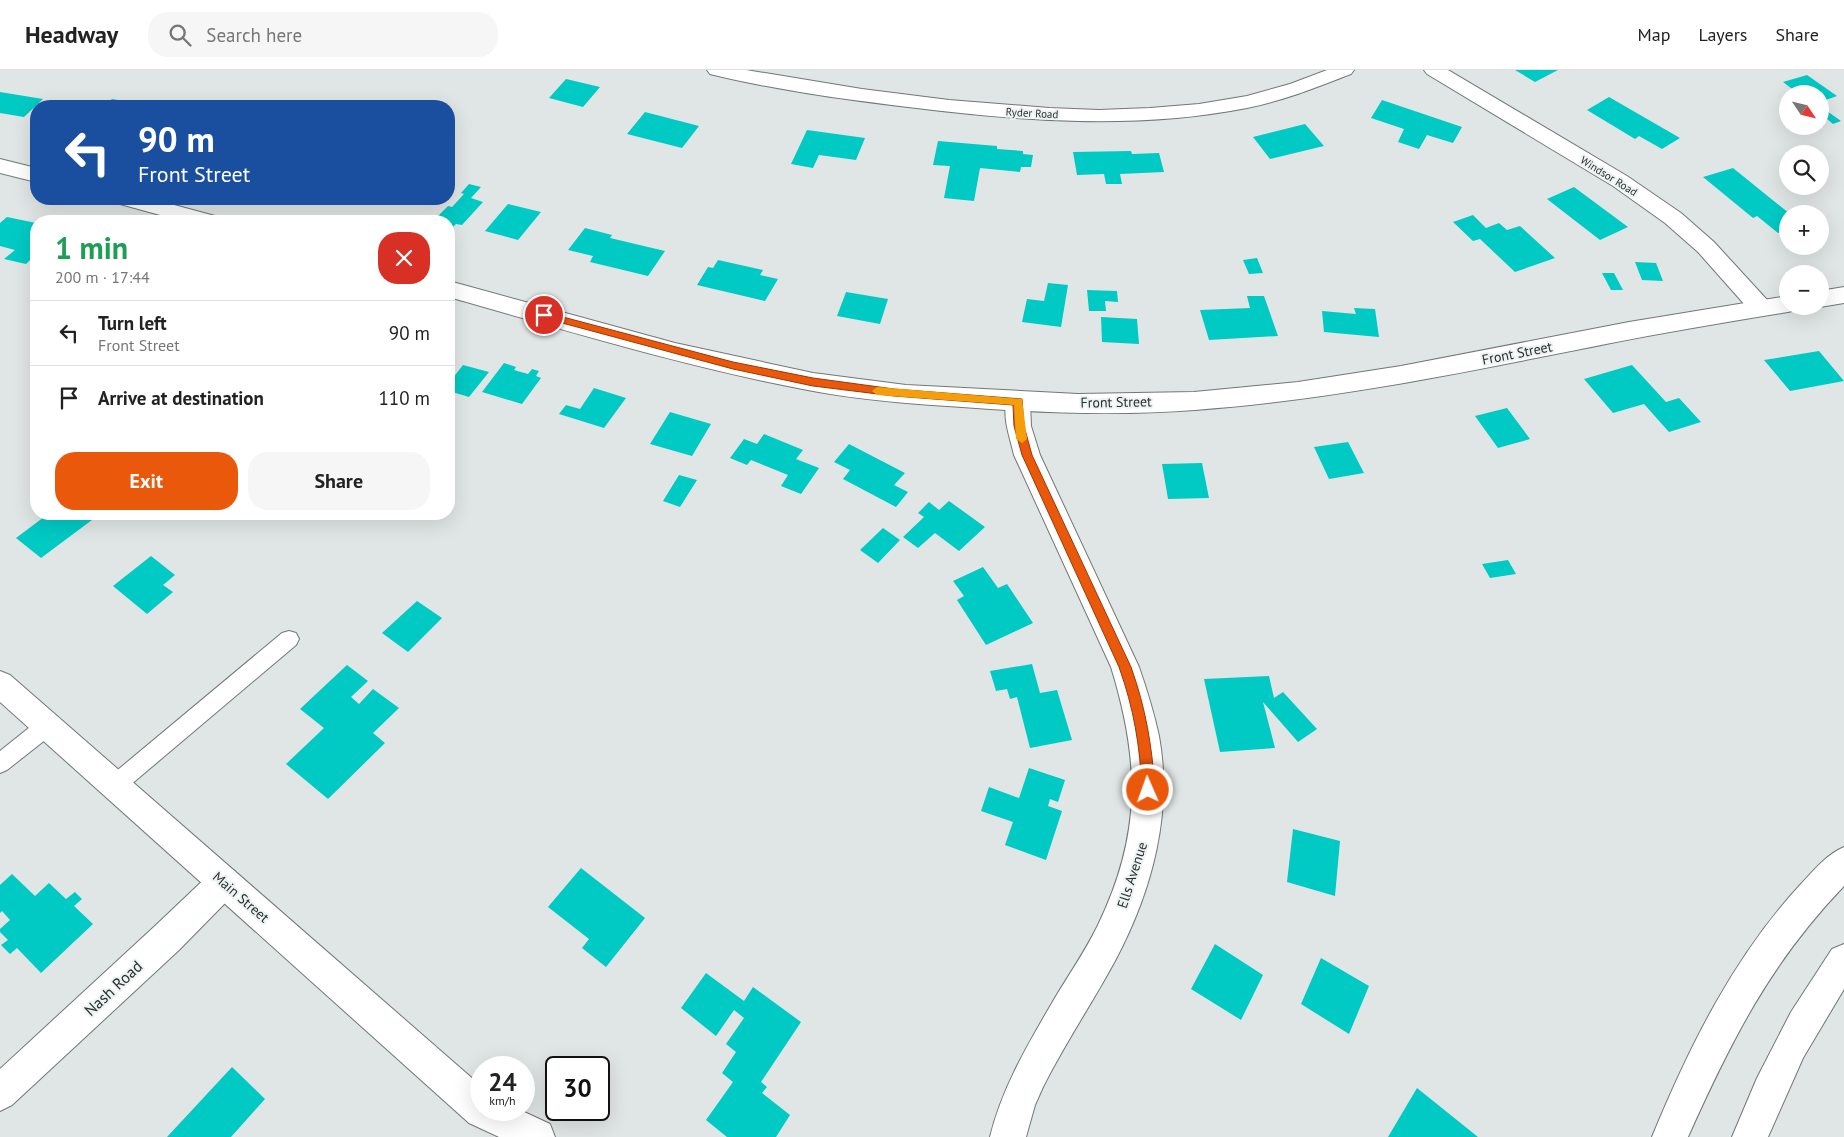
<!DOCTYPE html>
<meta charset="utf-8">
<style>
:root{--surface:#fff;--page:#f6f6f6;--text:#222;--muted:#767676;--line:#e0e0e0;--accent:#ea580c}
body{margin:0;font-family:"PT Sans",sans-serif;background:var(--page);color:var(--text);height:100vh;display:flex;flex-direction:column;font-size:19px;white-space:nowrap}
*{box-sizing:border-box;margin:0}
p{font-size:16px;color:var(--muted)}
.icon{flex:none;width:28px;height:28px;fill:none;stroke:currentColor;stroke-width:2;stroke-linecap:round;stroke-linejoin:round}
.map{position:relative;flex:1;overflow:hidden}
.details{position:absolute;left:30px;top:145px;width:425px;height:305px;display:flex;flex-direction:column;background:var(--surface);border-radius:20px;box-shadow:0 5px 20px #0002}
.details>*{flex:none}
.hud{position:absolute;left:30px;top:30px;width:425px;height:105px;border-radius:20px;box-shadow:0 5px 20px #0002;background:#1a4fa0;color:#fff;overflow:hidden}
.needle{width:32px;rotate:125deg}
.buttons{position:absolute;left:1779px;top:15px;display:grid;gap:10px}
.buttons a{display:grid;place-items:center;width:50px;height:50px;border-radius:50%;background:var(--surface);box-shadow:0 5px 20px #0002;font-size:25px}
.speed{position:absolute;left:470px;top:986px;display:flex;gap:10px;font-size:25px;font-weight:700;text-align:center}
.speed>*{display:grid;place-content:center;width:65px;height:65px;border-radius:50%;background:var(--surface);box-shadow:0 5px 20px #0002;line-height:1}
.speed small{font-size:12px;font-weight:400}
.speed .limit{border:2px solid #111;border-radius:8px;background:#fff;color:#111}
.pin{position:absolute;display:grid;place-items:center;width:42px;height:42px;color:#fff;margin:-21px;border:2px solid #fff;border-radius:50%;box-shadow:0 1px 5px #0007}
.me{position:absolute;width:55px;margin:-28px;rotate:358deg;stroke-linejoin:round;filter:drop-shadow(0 0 4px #0008)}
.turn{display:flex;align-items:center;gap:18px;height:105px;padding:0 25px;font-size:22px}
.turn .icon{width:65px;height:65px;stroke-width:2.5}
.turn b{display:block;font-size:35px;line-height:42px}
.round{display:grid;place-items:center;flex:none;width:52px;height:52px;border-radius:20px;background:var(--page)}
.headline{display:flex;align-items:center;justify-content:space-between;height:85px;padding:0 25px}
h1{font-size:30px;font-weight:600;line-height:38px;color:#1e9e55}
.button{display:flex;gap:10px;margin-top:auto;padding:10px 25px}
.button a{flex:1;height:58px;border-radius:20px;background:var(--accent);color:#fff;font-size:20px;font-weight:600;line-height:58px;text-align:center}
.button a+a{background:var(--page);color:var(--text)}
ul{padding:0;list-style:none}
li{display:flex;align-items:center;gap:15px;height:65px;padding:0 25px;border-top:1px solid var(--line)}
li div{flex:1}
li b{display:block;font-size:19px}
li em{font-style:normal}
header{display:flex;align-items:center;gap:30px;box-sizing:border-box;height:70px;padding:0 25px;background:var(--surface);border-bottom:1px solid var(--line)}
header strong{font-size:24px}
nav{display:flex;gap:28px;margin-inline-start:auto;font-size:18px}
.search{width:350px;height:45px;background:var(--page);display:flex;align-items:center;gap:12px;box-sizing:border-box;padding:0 18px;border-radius:20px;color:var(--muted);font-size:19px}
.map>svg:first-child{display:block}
.building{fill:#01c9c4}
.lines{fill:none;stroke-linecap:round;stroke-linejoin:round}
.lane-casing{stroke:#717776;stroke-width:2}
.street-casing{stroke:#717776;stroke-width:2}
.secondary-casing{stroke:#717776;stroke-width:2}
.primary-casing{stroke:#717776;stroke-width:2}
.highway-casing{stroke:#717776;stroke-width:2}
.lane{fill:#fff;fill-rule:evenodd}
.street{fill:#fff;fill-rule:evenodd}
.secondary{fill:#fff;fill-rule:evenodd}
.primary{fill:#fff;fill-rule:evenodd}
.highway{fill:#fff;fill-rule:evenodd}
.route{fill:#ea580c;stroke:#983908}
.slow{fill:#f59e0b}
.labels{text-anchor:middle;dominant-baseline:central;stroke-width:4;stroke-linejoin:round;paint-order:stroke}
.far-street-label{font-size:11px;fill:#2c2e2e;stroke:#edf3f3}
.street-label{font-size:14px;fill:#2c2e2e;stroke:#edf3f3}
.near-street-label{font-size:16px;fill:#2c2e2e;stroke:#edf3f3}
</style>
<header>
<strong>Headway</strong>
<div class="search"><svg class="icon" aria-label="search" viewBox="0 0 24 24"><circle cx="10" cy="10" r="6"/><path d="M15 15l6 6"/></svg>Search here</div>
<nav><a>Map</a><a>Layers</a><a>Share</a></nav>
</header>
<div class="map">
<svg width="1844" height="1067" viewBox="0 0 1844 1067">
<rect width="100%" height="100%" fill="#e0e6e5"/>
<!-- building -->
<path class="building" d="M1515,0H1558L1535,12Z
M1807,5L1837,26L1820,32V24H1799L1783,12Z
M566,9L600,17L583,37L549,28Z
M0,22L43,29L24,47L0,43Z
M1609,27L1680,68L1662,79L1639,66L1635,69L1587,40Z
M112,29L135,33L132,36H104Z
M1382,30L1462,57L1453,73L1427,65L1419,79L1398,72L1404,59L1371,48Z
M1820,36L1841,51L1833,54L1827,49L1820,52Z
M645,42L699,56L682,78L627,64Z
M1305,54L1324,76L1270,89L1253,67Z
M807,60L865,68L856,90L819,85L813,98L791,94Z
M938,71L997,76V79L1023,81V84L1033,85L1031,97H1021L1020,102L980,98L974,131L944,128L950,96L933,95Z
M1131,81L1132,84L1159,83L1164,102L1120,104L1122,114H1106L1104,104L1077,105L1073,82Z
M1733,98L1790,144H1788V160L1778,163L1757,146L1753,148L1703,107Z
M469,114L481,117L471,128L483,132L462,155L456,154L452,158L449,157V151H441L443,150L436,148L448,136L452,137L464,124L461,123Z
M1574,117L1628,157L1600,170L1547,129Z
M381,129H407L401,135Z
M508,134L541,142L518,170L485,161Z
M1473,145L1486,158L1499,153L1507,160L1520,156L1555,188L1515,202L1480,169L1473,171L1453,152Z
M7,147L36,153V184L26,194L4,189L15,180L0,176V153Z
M585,158L612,165L610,168L665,181L648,206L590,192L593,186L568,180Z
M1257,188L1263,203L1249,204L1243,190Z
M718,190L763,200L760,205L778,209L765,231L697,215L708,197L713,198Z
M1635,192L1656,193L1663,211L1642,210Z
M1602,203H1614L1623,220H1611Z
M1048,213L1068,215L1061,257L1022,252L1027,229L1044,231Z
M1087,220L1117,221L1118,232L1105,231L1106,241H1089Z
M846,222L888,229L880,254L837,246Z
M1247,226H1264L1278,266L1209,270L1200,240L1250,238Z
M1354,238L1375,239L1379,267L1324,262L1322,241L1356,244Z
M1101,247L1137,249L1139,274L1102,272Z
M1819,281L1844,311L1790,321L1764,290Z
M504,293L516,297L514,300L528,304L532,299L539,301L536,306L541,308L522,334L482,322Z
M463,295L489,302L469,327L449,321V313Z
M1632,295L1666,332L1679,328L1701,352L1669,362L1644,334L1613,343L1584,309Z
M594,318L626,328L604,358L559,344L566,335L580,339Z
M1507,338L1530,369L1498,378L1475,346Z
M670,342L711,354L692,386L650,374Z
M764,364L803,380L796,389L819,398L801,424L781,416L788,405L751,390L747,395L730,388L744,369L757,374Z
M1348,372L1364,403L1329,409L1314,377Z
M849,374L905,403L894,415L908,422L896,437L843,409L850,400L834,392Z
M1202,393L1209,428L1168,429L1162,394Z
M679,405L697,410L680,437L663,431Z
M949,431L985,457L959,481L935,463L918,478L903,467L924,447L918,443L929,432L939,440Z
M48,444H100L41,488L16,468Z
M883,458L900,470L878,493L860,480Z
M151,486L175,505L163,515L173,522L147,544L113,516Z
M1508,490L1516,504L1490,508L1482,494Z
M983,497L998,518L1007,514L1033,553L986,575L957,530L964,526L953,511Z
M417,531L442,548L408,582L382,563Z
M1032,594L1040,623L1057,620L1072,670L1030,678L1017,627L1010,629L1007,619L996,621L990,601Z
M347,595L368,611L351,627L359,634L373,619L399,638L373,663L385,673L328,729L286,694L324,658L300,639Z
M1269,606L1274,628L1283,622L1317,659L1298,672L1263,632L1275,678L1220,682L1204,609Z
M1029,698L1065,710L1058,732L1050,729L1048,736L1062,741L1046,790L1005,775L1013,752L981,741L989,717L1019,728Z
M1293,759L1340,771L1335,826L1287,812Z
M581,798L645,848L606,897L582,878L589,869L548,837Z
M12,804L35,826L49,813L66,829L75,822L82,829L74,836L93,854L41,903L17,878L10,884L1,875L8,870L0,862V859L10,850L2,841L0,843V815Z
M1215,874L1263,905L1241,950L1191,919Z
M1321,888L1369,916L1349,964L1301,934Z
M706,903L744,931L753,917L801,952L761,1012L767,1017L762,1023L790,1045L776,1067H727L706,1050L733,1012L722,1003L736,982L726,974L744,948L734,940L716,966L681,938Z
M232,997L265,1029L231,1067H167Z
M1417,1018L1478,1067H1388Z"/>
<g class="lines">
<defs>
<path id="lane" d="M289,561L296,563L299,569L296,575L122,722L115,725L108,722L105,715L108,708L282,563Z
M47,647L54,649L57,656L54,663L7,700L0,703V681L40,649Z"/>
<path id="street" d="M707,0H746L862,19L949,30L1049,38L1099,40L1150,38L1199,34L1247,26L1290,14L1327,0H1354L1351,4C1317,17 1283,31 1247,38C1135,60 1020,51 908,37C842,29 775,20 710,4Z
M1424,0H1448L1627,106L1681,143L1714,172L1769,232L1772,238L1769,244L1761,246L1753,244L1698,182L1665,153L1613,116L1427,4Z
M1018,323L1027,325L1030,332L1031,356L1040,385L1139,597C1147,620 1154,643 1159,666C1173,743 1152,821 1116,889C1093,932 1065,973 1043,1017L1035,1035L1026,1067H990C1002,1018 1027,976 1052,933C1067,907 1085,882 1098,855C1142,764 1140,691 1111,597L1014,385C1010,367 1000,343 1009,325Z
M224,796L235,801L240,812L235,823L179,880L12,1035L0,1041V999L155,856L213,801Z"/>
<path id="secondary" d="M0,89L36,98V112L0,103Z
M117,129H152L215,146L218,151H182L120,134Z
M449,211L675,273L813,303L906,315L1078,324L1194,322L1298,312L1401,296L1629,252L1788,226V236H1798L1796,240L1788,242C1727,252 1666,262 1606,274C1470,301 1334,330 1195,340C1117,346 1040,343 962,337C912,334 862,330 813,321C689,298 569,261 449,227Z
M1844,217V233L1820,237L1817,236H1820V221Z"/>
<path id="primary" d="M0,601L10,605L481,1016V1040H520L550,1054L555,1067H499L469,1053L0,632Z"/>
<path id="highway" d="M1844,777V816C1770,893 1731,971 1688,1067H1652C1689,977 1734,886 1801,814C1814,800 1826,785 1844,777Z
M1844,874V919L1803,988L1768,1067H1732L1757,1008L1791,942L1832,879Z"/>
</defs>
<!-- lane casing -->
<use href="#lane" class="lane-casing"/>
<!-- street casing -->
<use href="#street" class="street-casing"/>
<!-- secondary casing -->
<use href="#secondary" class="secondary-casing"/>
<!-- primary casing -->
<use href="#primary" class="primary-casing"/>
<!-- highway casing -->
<use href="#highway" class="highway-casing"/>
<!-- lane -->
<use href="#lane" class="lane"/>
<!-- street -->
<use href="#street" class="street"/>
<!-- secondary -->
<use href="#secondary" class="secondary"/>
<!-- primary -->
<use href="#primary" class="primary"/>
<!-- highway -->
<use href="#highway" class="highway"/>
</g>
<!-- route -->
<path class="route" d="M544,242L733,292L813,308L894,319L1022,329L1024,356L1032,385L1131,597C1146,639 1152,676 1155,720L1153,724L1148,726L1144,724L1142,720C1140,676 1134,639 1119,597L1022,385L1014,356L1013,335L894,326L813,316L733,299L540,247L539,245Z"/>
<!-- slow -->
<path class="slow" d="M877,317L1022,329L1027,369L1022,373L1016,369L1014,335L877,325L872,321Z"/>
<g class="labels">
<!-- far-street labels -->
<g class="far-street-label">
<text transform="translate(1032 43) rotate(3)">Ryder Road</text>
<text transform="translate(1609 106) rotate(32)">Windsor Road</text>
</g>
<!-- street labels -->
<g class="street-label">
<text transform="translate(1517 283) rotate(-11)">Front Street</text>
<text transform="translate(1116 332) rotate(-1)">Front Street</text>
<text transform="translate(1132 805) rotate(-72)">Ells Avenue</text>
<text transform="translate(241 827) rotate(41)">Main Street</text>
</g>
<!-- near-street labels -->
<g class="near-street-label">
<text transform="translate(113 918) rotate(-43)">Nash Road</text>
</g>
</g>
</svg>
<div class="buttons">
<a><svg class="needle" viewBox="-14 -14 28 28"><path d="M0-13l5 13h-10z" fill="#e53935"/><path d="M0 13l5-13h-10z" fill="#767676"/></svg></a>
<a><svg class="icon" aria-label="search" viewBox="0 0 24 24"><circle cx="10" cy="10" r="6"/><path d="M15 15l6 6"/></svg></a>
<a>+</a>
<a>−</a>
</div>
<div class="speed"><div>24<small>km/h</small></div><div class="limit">30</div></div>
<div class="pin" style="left:544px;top:245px;background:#d93025"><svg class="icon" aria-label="arrive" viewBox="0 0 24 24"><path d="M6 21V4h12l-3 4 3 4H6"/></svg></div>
<svg class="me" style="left:1148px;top:720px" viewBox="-20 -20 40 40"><circle r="17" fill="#ea580c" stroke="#fff" stroke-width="3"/><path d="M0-11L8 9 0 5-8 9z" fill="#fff"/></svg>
<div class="hud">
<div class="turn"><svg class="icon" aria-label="left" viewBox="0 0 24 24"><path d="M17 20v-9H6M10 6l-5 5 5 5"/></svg><div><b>90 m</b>Front Street</div></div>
</div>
<section class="details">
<div class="headline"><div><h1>1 min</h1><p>200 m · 17:44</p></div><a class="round" style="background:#d93025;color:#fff"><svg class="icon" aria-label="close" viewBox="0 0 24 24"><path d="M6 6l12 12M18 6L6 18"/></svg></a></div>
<ul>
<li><svg class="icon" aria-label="left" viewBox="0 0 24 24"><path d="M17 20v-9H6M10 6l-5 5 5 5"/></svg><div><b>Turn left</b><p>Front Street</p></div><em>90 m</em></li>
<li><svg class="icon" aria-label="arrive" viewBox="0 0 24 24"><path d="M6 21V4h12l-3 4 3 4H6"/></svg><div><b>Arrive at destination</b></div><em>110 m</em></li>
</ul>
<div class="button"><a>Exit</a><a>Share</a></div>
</section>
</div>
